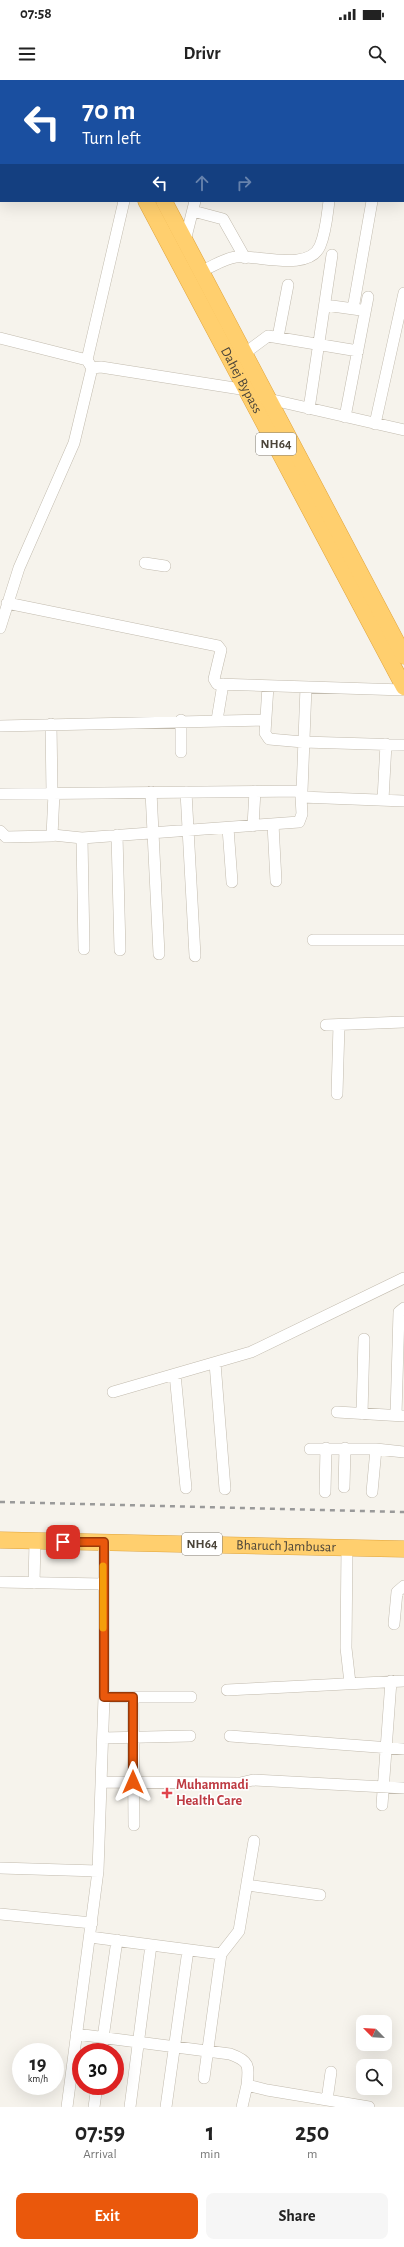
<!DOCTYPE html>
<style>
:root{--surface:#fff;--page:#f6f6f6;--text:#222;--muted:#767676;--accent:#ea580c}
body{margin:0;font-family:"Alegreya Sans",sans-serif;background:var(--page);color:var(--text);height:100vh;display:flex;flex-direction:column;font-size:15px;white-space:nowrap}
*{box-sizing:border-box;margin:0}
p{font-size:13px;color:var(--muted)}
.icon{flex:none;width:22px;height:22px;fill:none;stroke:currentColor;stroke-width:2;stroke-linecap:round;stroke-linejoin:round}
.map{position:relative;height:2027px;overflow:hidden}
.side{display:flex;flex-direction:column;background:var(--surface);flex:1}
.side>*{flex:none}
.top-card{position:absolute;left:0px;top:0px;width:404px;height:122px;box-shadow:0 4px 16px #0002;background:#1a4fa0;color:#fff;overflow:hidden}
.needle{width:26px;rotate:294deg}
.tools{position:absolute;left:356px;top:1935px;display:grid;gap:8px}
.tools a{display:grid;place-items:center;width:36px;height:36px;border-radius:8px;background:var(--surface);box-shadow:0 4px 16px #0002;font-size:20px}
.speed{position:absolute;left:12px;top:1963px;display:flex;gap:8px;font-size:20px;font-weight:700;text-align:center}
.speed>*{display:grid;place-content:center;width:52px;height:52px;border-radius:50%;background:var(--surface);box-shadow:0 4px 16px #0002;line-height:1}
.speed small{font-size:10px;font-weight:400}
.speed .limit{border:6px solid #d22;background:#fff;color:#111}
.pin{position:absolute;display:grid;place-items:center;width:34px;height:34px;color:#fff;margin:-17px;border-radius:8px;box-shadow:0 2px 6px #0006}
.me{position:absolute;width:44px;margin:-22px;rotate:0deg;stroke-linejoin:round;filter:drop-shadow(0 0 3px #0008)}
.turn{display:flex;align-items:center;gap:14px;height:84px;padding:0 16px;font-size:18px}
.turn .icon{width:52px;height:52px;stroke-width:2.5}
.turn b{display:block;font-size:28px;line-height:34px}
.lanes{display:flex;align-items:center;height:38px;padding:0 16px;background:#0003;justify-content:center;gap:20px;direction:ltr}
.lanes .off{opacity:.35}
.eta{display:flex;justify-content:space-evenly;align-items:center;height:68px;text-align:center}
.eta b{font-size:24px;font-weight:700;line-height:28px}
.cta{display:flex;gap:8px;margin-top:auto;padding:8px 16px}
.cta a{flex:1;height:46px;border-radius:8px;background:var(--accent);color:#fff;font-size:16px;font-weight:700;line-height:46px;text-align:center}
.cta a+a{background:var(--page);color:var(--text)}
.status{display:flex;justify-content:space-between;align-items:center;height:28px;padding:0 20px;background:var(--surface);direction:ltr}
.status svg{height:11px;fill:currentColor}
header{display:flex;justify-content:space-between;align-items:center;height:52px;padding:0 16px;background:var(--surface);font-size:18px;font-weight:700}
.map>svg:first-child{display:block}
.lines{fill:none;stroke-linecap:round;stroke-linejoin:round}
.minor-casing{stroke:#c2bbae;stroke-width:12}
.highway-casing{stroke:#e0a43c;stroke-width:17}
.minor{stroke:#fff;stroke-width:11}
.highway{stroke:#ffcf6e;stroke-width:16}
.rail{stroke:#9a9a9a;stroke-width:2.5;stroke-dasharray:5 5;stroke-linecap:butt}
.route-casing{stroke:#983908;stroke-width:10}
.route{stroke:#ea580c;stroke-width:7}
.slow{stroke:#f59e0b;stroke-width:7}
.health-dot{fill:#e0444e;stroke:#fff;stroke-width:1.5}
.labels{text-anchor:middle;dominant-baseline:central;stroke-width:3;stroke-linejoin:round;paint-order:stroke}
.shield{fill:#fff;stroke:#817c74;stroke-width:1}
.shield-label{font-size:13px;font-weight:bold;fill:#4b4439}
.street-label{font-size:14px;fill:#4b4439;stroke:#fff}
.health-label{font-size:14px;font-weight:bold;fill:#be3a42;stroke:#fff;text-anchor:start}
</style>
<div class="status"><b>07:58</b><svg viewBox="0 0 49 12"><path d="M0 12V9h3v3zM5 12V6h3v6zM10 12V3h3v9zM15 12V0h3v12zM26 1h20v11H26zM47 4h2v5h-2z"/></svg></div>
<header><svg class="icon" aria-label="menu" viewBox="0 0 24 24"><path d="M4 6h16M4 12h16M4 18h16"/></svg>Drivr<svg class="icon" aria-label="search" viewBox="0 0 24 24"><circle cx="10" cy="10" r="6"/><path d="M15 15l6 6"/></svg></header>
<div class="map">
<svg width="404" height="2027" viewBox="0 0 404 2027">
<rect width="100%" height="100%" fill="#f6f3ec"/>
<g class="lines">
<defs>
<path id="minor" d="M155,1L156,0
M225,1L226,0
M351,1V0
M403,35H404
M403,56H404
M403,104H404
M193,131L223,139L245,178
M185,161L195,121
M201,191C212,187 225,178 236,177C258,175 309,192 320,166C326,152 327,136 329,121
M325,225L361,230
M353,229L372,121
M278,257L288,205
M0,258L87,280
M245,273L268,256L358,271
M92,288L87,280L124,121
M264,318L404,350
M309,329L332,175
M345,337L368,217
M375,344L404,213
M145,483L165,486
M7,523L218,566L221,570L214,599L217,604L404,610
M0,548L19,488L74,363L92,288L101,287L247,310
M268,606L265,653L269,659L303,662L404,665
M181,640V672
M217,640L223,604
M51,644L52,713
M0,646L265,640
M302,711L306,607
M151,712L159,874
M186,712L195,876
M0,714L302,711L301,717L404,721
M383,720L386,664
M273,744L276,801
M253,746L255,711
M228,748L232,802
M0,751L6,757L52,756L54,713
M53,755L82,758
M117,755L120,870
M313,860H404
M84,869L82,758L299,742L302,734L301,717
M326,945L404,942
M337,1014L339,945
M215,1283L225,1409
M175,1294L186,1408
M113,1312L251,1272L404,1198
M337,1332L404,1336
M362,1334L364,1259
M396,1335L399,1232L404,1228
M310,1369H376L404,1372
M344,1407L345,1368
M325,1412L326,1368
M372,1412L376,1369
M347,1467L346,1568L350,1603
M0,1502L103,1504
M34,1503L35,1462
M394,1544L397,1512L404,1506
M227,1610L404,1601
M104,1617H191
M133,1617L134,1745
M230,1656L404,1669
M103,1658L190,1656
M101,1702L240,1703L253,1700L404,1708
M382,1725L391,1601
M0,1788L98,1791
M247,1805L320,1815
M0,1834L92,1843
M90,1857L221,1874
M76,1954L230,1974C250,1981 249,1986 247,2005L267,2010L369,2027
M101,1972L117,1860
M204,1998L221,1874L239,1851L254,1761
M327,2020L331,1992
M67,2027L98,1791L104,1617V1462
M94,2027L97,2006
M130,2027L151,1865
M166,2027L188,1870
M242,2027L247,2005"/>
<g id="highway">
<path d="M81,0V1"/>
<path d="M96,0L97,1"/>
<path id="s1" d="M146,121L404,607"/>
<path d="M164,121L404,576"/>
<path id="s2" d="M0,1460L404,1469"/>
</g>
</defs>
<!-- minor casing -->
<use href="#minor" class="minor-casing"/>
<!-- highway casing -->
<use href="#highway" class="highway-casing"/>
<!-- minor -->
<use href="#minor" class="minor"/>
<!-- highway -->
<use href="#highway" class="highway"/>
<!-- rail -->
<path class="rail" d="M0,1422L404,1432"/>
</g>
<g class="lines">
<defs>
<path id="route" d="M63,1462H104V1617H133V1702"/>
</defs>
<!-- route casing -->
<use href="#route" class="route-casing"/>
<!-- route -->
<use href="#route" class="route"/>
<!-- slow -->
<path class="slow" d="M103,1486V1548"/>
</g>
<!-- markers -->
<path class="health-dot" d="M165 1707h4v4h4v4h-4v4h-4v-4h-4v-4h4z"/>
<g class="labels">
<!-- shield labels -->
<g class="shield">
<rect x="256" y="353" width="40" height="22" rx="3"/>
<rect x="182" y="1453" width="40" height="22" rx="3"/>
</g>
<g class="shield-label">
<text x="276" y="364">NH64</text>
<text x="202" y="1464">NH64</text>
</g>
<!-- street labels -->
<g class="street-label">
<text stroke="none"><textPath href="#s1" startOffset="203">Dahej Bypass</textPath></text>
<text stroke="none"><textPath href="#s2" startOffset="286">Bharuch Jambusar</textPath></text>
</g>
<!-- health labels -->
<g class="health-label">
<text x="176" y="1705">Muhammadi<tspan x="176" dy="16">Health Care</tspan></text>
</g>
</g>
</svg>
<div class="tools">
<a><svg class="needle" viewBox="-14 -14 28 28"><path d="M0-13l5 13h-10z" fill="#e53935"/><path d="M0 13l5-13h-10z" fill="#767676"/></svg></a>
<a><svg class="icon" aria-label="search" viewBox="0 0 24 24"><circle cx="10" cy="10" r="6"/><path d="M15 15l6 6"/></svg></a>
</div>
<div class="speed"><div>19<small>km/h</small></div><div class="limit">30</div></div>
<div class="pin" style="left:63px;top:1462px;background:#d93025"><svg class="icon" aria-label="arrive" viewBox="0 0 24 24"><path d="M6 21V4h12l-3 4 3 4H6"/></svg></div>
<svg class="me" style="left:133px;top:1702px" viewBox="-20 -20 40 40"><path d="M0-17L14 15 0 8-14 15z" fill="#ea580c" stroke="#fff" stroke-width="4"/></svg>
<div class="top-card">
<div class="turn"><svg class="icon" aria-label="left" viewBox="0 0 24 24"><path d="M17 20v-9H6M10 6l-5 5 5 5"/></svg><div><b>70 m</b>Turn left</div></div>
<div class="lanes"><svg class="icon" aria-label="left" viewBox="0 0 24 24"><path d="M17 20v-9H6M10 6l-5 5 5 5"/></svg><svg class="icon off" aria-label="ahead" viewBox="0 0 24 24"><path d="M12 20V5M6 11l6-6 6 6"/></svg><svg class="icon off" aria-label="right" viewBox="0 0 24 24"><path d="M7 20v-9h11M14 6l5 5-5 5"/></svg></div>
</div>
</div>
<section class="side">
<div class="eta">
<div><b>07:59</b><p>Arrival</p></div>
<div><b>1</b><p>min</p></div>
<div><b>250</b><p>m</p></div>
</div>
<div class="cta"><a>Exit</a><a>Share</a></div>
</section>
